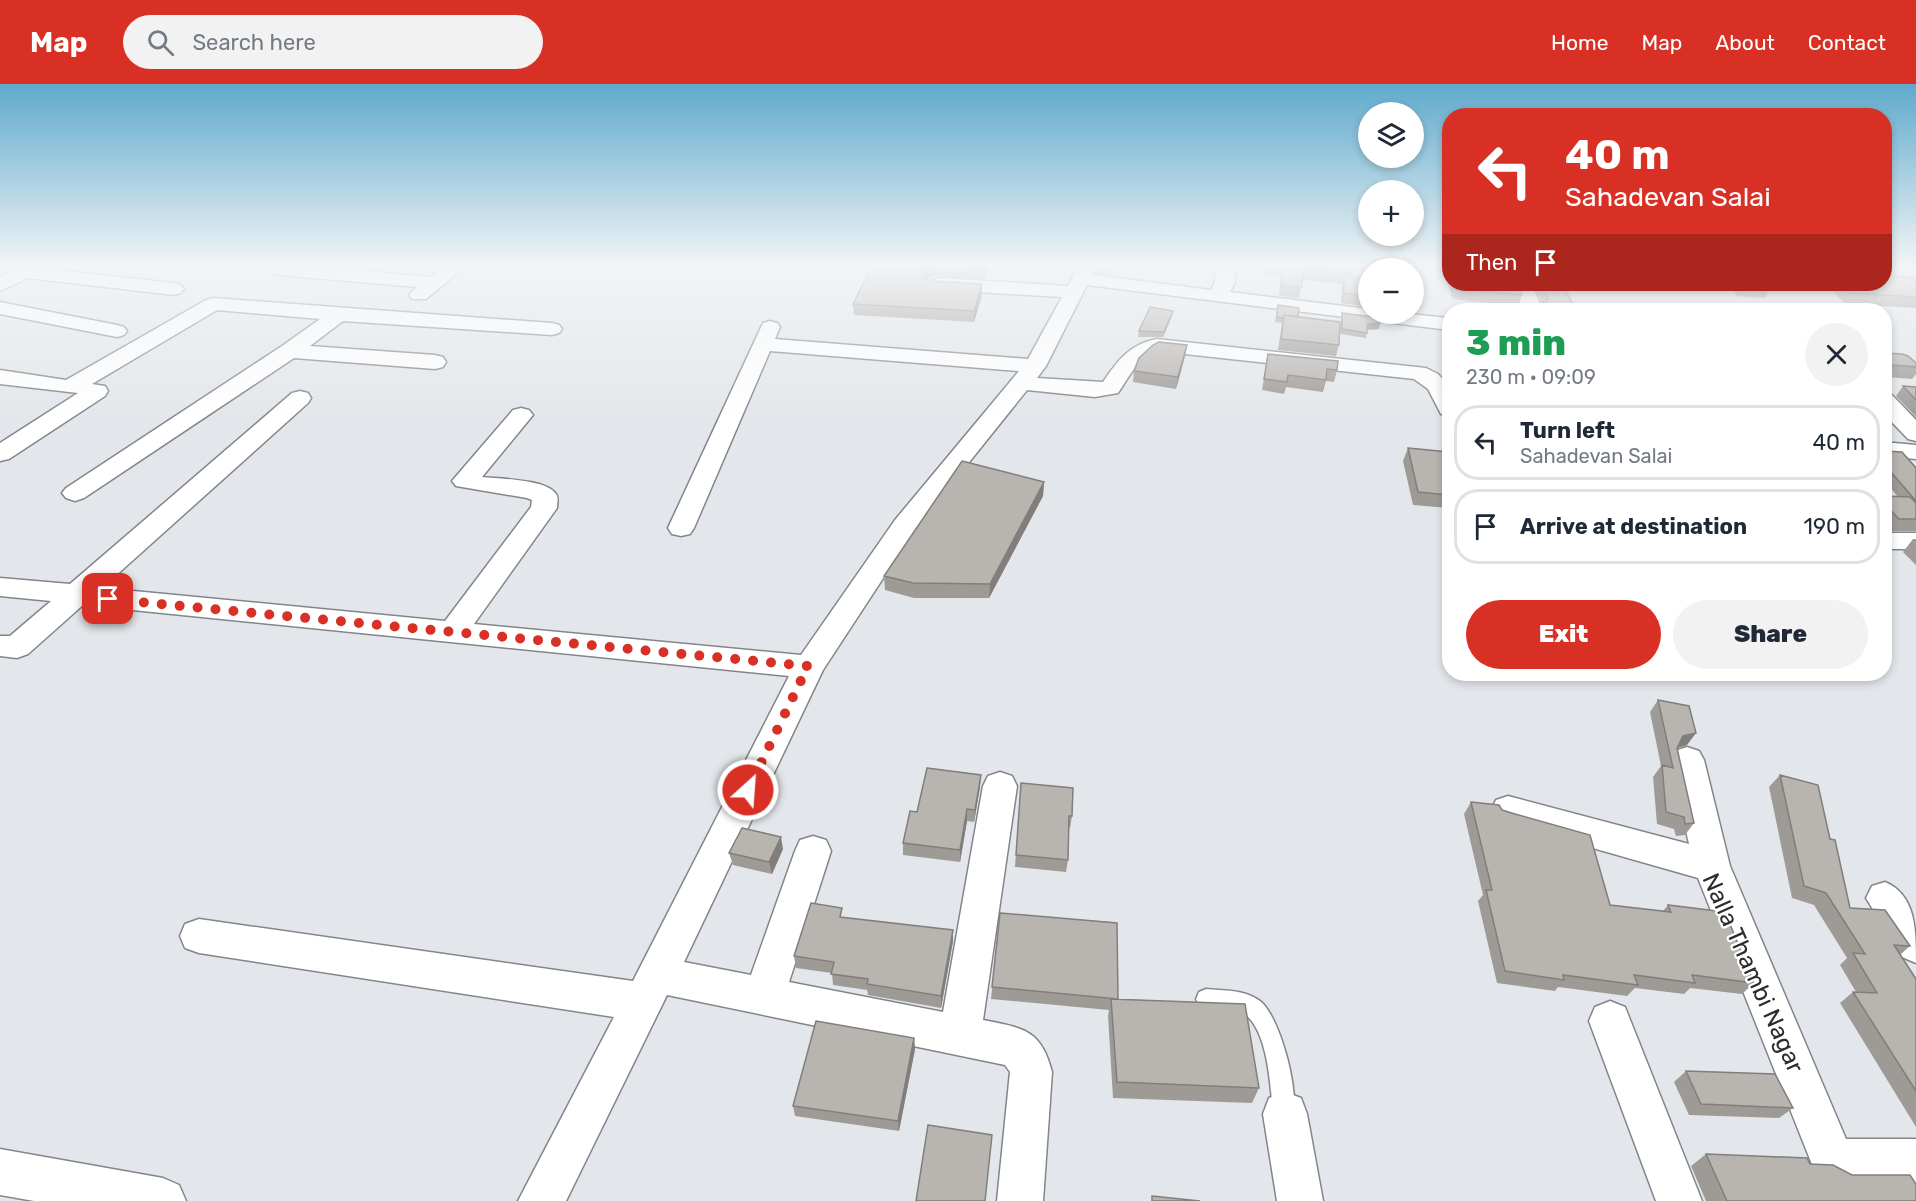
<!DOCTYPE html>
<meta charset="utf-8">
<style>
:root{--surface:#fff;--page:#f2f2f3;--text:#1f2937;--muted:#747a83;--line:#e0e1e3;--accent:#d93025}
body{margin:0;font-family:Rubik,sans-serif;background:var(--page);color:var(--text);height:100vh;display:flex;flex-direction:column;font-size:22px;white-space:nowrap}
*{box-sizing:border-box;margin:0}
p{font-size:20px;color:var(--muted)}
.icon{flex:none;width:33px;height:33px;fill:none;stroke:currentColor;stroke-width:2;stroke-linecap:round;stroke-linejoin:round}
.map{position:relative;flex:1;overflow:hidden}
.drawer{position:absolute;left:1442px;top:219px;width:450px;height:378px;display:flex;flex-direction:column;background:var(--surface);border-radius:24px;box-shadow:0 3px 9px #0003}
.drawer>*{flex:none}
.hud{position:absolute;left:1442px;top:24px;width:450px;height:183px;border-radius:24px;box-shadow:0 3px 9px #0003;background:#d93025;color:#fff;overflow:hidden}
.fabs{position:absolute;left:1358px;top:18px;display:grid;gap:12px}
.fabs a{display:grid;place-items:center;width:66px;height:66px;border-radius:50%;background:var(--surface);box-shadow:0 3px 9px #0003;font-size:30px}
.pin{position:absolute;display:grid;place-items:center;width:51px;height:51px;color:#fff;margin:-26px;border-radius:12px;box-shadow:0 3px 9px #0006}
.me{position:absolute;width:66px;margin:-33px;rotate:26deg;stroke-linejoin:round;filter:drop-shadow(0 0 4px #0008)}
.turn{display:flex;align-items:center;gap:21px;height:126px;padding:0 24px;font-size:27px}
.turn .icon{width:78px;height:78px;stroke-width:2.5}
.turn b{display:block;font-size:42px;line-height:51px}
.then{display:flex;align-items:center;height:57px;padding:0 24px;background:#0003;gap:12px;font-size:22px}
.round{display:grid;place-items:center;flex:none;width:63px;height:63px;border-radius:32px;background:var(--page)}
.headline{display:flex;align-items:center;justify-content:space-between;height:102px;padding:0 24px}
h1{font-size:36px;font-weight:800;line-height:45px;color:#1e9e55}
.primary-button{display:flex;gap:12px;margin-top:auto;padding:12px 24px}
.primary-button a{flex:1;height:69px;border-radius:36px;background:var(--accent);color:#fff;font-size:24px;font-weight:800;line-height:69px;text-align:center}
.primary-button a+a{background:var(--page);color:var(--text)}
ul{padding:0;list-style:none}
li{display:flex;align-items:center;gap:18px;height:75px;margin:0 12px 9px;padding:0 12px;border:3px solid var(--line);border-radius:24px}
li div{flex:1}
li b{display:block;font-size:22px}
li em{font-style:normal}
header{display:flex;align-items:center;gap:36px;box-sizing:border-box;height:84px;padding:0 30px;background:var(--accent);color:#fff}
header strong{font-size:28px}
nav{display:flex;gap:33px;margin-inline-start:auto;font-size:21px}
.search{width:420px;height:54px;background:var(--page);display:flex;align-items:center;gap:15px;box-sizing:border-box;padding:0 21px;border-radius:33px;color:var(--muted);font-size:22px}
.map>svg:first-child{display:block}
.lines{fill:none;stroke-linecap:round;stroke-linejoin:round}
.lane-casing{stroke:#83858a;stroke-width:3}
.street-casing{stroke:#83858a;stroke-width:3}
.lane{fill:#fff;fill-rule:evenodd}
.street{fill:#fff;fill-rule:evenodd}
.wall{fill:#9e9b97}
.shaded-wall{fill:#817e7b}
.building{fill:#b8b4b0;stroke:#817e7b;stroke-width:1.5}
.route{stroke:#d93025;stroke-width:10;stroke-dasharray:0 18}
.labels{text-anchor:middle;dominant-baseline:central;stroke-width:4.5;stroke-linejoin:round;paint-order:stroke}
.near-street-label{font-size:24px;fill:#2b2c2d;stroke:#fff}
</style>
<header>
<strong>Map</strong>
<div class="search"><svg class="icon" aria-label="search" viewBox="0 0 24 24"><circle cx="10" cy="10" r="6"/><path d="M15 15l6 6"/></svg>Search here</div>
<nav><a>Home</a><a>Map</a><a>About</a><a>Contact</a></nav>
</header>
<div class="map">
<svg width="1916" height="1117" viewBox="0 0 1916 1117">
<rect width="100%" height="100%" fill="#e3e7eb"/>
<g class="lines">
<defs>
<path id="lane" d="M1206,905C1225,907 1243,905 1260,917C1280,932 1301,1012 1292,1035L1284,1038L1276,1035L1273,1027C1270,1000 1268,941 1240,927C1228,921 1212,927 1199,922L1196,915L1199,908Z"/>
<path id="street" d="M27,180H50L46,185L174,199L181,201L184,205L181,209L174,211L28,194L0,207V193Z
M285,180L430,193L447,180H468L426,215H412L409,211L417,203L279,191L272,189L270,185L272,181Z
M1080,180H1098L1093,191L1211,206L1215,198L1216,180H1234L1235,198L1230,208L1368,225V230H1409L1449,234V246L1087,201L1046,282L1037,294L1103,298C1118,276 1130,260 1157,255L1426,284L1438,290L1449,302V332L1441,330L1428,305L1414,295L1157,267C1138,274 1129,293 1118,309L1095,313L1027,306L914,447L823,586L684,878L751,891L795,767L800,756L813,752L826,756L831,767L789,898L943,928L983,702L988,692L1000,688L1012,692L1017,702L983,936C1023,944 1041,945 1052,988L1043,1117H997L1010,988L1005,981L667,911L566,1117H518L614,933L199,869L185,864L180,852L185,840L199,835L633,897L789,592L83,521L28,570L17,574L0,572V552H10L51,517L0,512V494L70,500L292,309L300,307L308,309L311,314L308,319L102,504L445,537L531,423L532,416L527,414L456,402L452,397L513,326L521,324L529,326L533,331L482,393C499,395 546,395 556,410C559,414 557,419 557,424L474,540L801,571L895,436L1019,287L770,267L694,444L690,450L681,452L672,450L668,444L763,239L770,237L777,239L780,243L775,255L1028,275L1062,213L941,206L934,204L931,200L934,196L941,194L1068,202Z
M1343,180H1397L1395,184H1368V187L1345,184Z
M1514,200H1532L1542,226H1522Z
M213,214L552,239L559,241L562,245L559,249L552,251L343,237L310,262L435,271L443,273L446,278L443,283L435,285L294,274L84,414L75,417L66,414L62,409L66,404L282,262L320,235L217,226L92,300L105,302L108,307L105,312L9,375L0,377V359L78,309L0,300V286L66,296L206,216Z
M0,218L117,241L124,243L127,247L124,251L117,253L0,230Z
M1884,309L1892,311L1916,336V357L1908,355L1884,330Z
M1884,358L1916,361V375L1884,372Z
M1884,449H1916V465H1884Z
M1687,663L1699,667L1704,676L1730,782L1846,1055H1916V1101L1833,1100L1817,1093L1698,794L1508,740L1496,736L1491,726L1496,716L1508,712L1689,760L1670,676L1675,667Z
M1885,798C1916,811 1916,846 1916,879L1902,873L1866,814L1872,802Z
M1610,917L1625,923L1702,1117H1656L1589,937L1595,923Z
M1285,1008L1301,1014L1307,1030L1323,1117H1277L1263,1030L1269,1014Z
M0,1065L163,1094L179,1101L186,1117H34L0,1111Z"/>
</defs>
<!-- lane casing -->
<use href="#lane" class="lane-casing"/>
<!-- street casing -->
<use href="#street" class="street-casing"/>
<!-- lane -->
<use href="#lane" class="lane"/>
<!-- street -->
<use href="#street" class="street"/>
</g>
<!-- wall -->
<path class="wall" d="M873,180H989L985,195L934,192L926,195L982,211L974,238L854,231L853,220Z
M1097,180H1115L1112,191L1096,189Z
M1267,180H1351V192L1368,194V223L1341,219L1342,200L1302,196L1299,214L1279,212L1281,192L1266,190Z
M1443,180H1449V200H1519L1522,211L1518,222L1452,215Z
M1916,194V224L1845,220L1826,200H1884Z
M1534,200H1562L1576,226H1539L1542,219Z
M1604,200H1634L1633,203Z
M1729,200H1768L1771,203L1765,214L1737,212Z
M1278,221L1298,233L1339,261L1336,272L1278,266L1282,239L1275,238Z
M1342,229L1379,245L1367,246L1366,254L1340,250L1341,235Z
M1172,232L1163,253H1138L1139,247Z
M1884,269L1916,279V290L1912,295L1887,293L1884,298Z
M1268,270L1337,286L1334,298L1326,297L1323,308L1286,303L1284,310L1262,306Z
M1185,272L1176,305L1133,298L1134,287Z
M1903,302L1916,303V333L1896,312Z
M1408,364L1449,368V424L1413,421L1403,377Z
M1884,367L1916,384V447H1889L1884,441V419L1898,413L1884,396Z
M1044,398L1043,412L989,514H914L885,506L884,492Z
M1913,455H1916V481L1903,468Z
M1658,616L1687,661L1677,664L1694,739L1685,751L1676,752L1674,745L1657,740L1653,693L1661,682L1650,628Z
M1780,691L1830,755L1850,824L1910,862L1900,871L1916,895V1043L1840,919L1853,908H1856L1840,881L1847,874L1814,821L1792,814L1769,703Z
M1021,699L1072,732L1070,744H1068V776L1066,788L1015,783Z
M980,703L974,738L967,737L960,778L903,771V759L917,728Z
M1471,718L1502,726L1610,821L1663,827L1668,821L1754,899L1742,910L1690,904L1684,910L1635,904L1627,912L1558,903L1555,907L1497,899L1478,817L1483,811L1464,730Z
M783,765L772,790L733,781L729,769Z
M1000,829L1118,916L1259,1004L1252,1019L1113,1014L1108,932L1109,926L991,915Z
M843,833L953,857L941,924L868,911L867,906L833,901L832,889L796,884L794,872Z
M914,954L915,965L899,1047L795,1032L793,1022Z
M1686,987L1793,1024L1779,1034L1689,1031L1674,998Z
M1706,1070L1810,1080L1852,1091L1916,1117H1706L1691,1082Z"/>
<!-- shaded-wall -->
<path class="shaded-wall" d="M987,180H989V183L985,195V184Z
M1113,180H1115L1112,191L1113,182Z
M934,181V192L926,194L922,200L921,189L926,183Z
M982,200V211L974,238V227Z
M1173,227L1172,232L1163,253L1164,248Z
M1380,239L1379,245L1366,246L1367,240Z
M1187,261L1185,272L1176,305L1178,293Z
M1044,398L1043,412L989,514L990,500Z
M1696,649L1687,661L1674,665L1683,652Z
M981,691L980,703L974,738L975,726Z
M967,725V737L960,778V766Z
M781,753L783,765L772,790L769,778Z
M953,846V857L941,924V912Z
M914,954L915,965L899,1047L898,1037Z"/>
<!-- building -->
<path class="building" d="M873,180H987L985,184L934,181L926,183L921,189L925,195L933,197L982,200L974,227L853,220Z
M1097,180H1113V182Z
M1268,180H1351V190L1303,185L1302,203L1281,201L1283,182Z
M1344,191L1368,194V212L1344,209Z
M1884,191L1916,194V213L1851,209L1842,200H1884Z
M1413,199L1415,217H1413Z
M1454,200H1519L1522,211L1455,204Z
M1542,200H1562L1576,226H1545L1542,218H1546L1548,215Z
M1742,200H1768L1771,203L1743,201Z
M1278,221L1299,224L1298,233L1284,231L1283,234L1277,233Z
M1150,223L1173,227L1164,248L1139,247Z
M1342,229L1381,234L1380,239L1367,240V249L1342,245Z
M1284,231L1340,238L1339,261L1281,255Z
M1159,258L1187,261L1178,293L1134,287L1139,274L1153,261Z
M1884,269L1902,270L1908,272L1916,279V283L1892,281L1890,289L1884,284Z
M1268,270L1338,277L1337,286L1327,285L1326,296L1288,291L1287,298L1264,295Z
M1903,302L1916,303V316Z
M1408,364L1449,368V411L1418,408Z
M1884,367L1902,368L1916,384V417L1884,380Z
M962,377L1044,398L990,500L913,499L884,492Z
M1884,412L1910,413L1916,419V435H1899L1884,419Z
M1658,616L1689,622L1696,649L1683,652L1677,664L1694,739L1685,740L1684,733L1666,728L1662,681L1673,684Z
M927,684L981,691L975,726L967,725L960,766L903,759L910,727L917,728Z
M1780,691L1818,701L1830,755L1835,756L1850,824L1885,826L1910,862L1894,861L1916,895V1007L1853,908L1877,909L1853,869L1865,870L1826,809L1804,802Z
M1021,699L1073,704L1072,732H1069L1068,776L1016,771Z
M1471,718L1499,721L1502,726L1515,730L1590,751L1610,821L1671,828L1668,821L1725,828L1754,899L1692,891L1695,899L1634,891L1638,901L1563,891L1564,896L1505,887L1486,806H1492Z
M742,744L781,753L769,778L729,769Z
M811,819L842,824L840,833L953,846L941,912L867,900L868,895L831,890L834,878L794,872Z
M1000,829L1117,839L1118,915L992,903Z
M1111,915L1245,920L1259,1004L1117,998Z
M816,937L914,954L898,1037L793,1022Z
M1686,987L1775,990L1793,1024L1701,1020Z
M928,1041L992,1051L985,1117H916Z
M1706,1070L1807,1074L1810,1080L1833,1081L1852,1091H1910L1916,1100V1117H1727Z
M1152,1112L1200,1117H1152Z"/>
<!-- sky -->
<linearGradient id="sky" x2="0" y2="1"><stop stop-color="#5faacc"/><stop offset="0.54" stop-color="#f2f4f6"/><stop offset="1" stop-color="#f2f4f6" stop-opacity="0"/></linearGradient>
<rect width="1916" height="336" fill="url(#sky)"/>
<g class="lines">
<!-- route -->
<path class="route" d="M108,515L808,582L748,706"/>
</g>
<g class="labels">
<!-- near-street labels -->
<g class="near-street-label">
<text transform="translate(1753 889) rotate(66)">Nalla Thambi Nagar</text>
</g>
</g>
</svg>
<div class="fabs">
<a><svg class="icon" aria-label="layers" viewBox="0 0 24 24"><path d="M12 4l9 5-9 5-9-5zM3 14l9 5 9-5"/></svg></a>
<a>+</a>
<a>−</a>
</div>
<div class="pin" style="left:108px;top:515px;background:#d93025"><svg class="icon" aria-label="arrive" viewBox="0 0 24 24"><path d="M6 21V4h12l-3 4 3 4H6"/></svg></div>
<svg class="me" style="left:748px;top:706px" viewBox="-20 -20 40 40"><circle r="17" fill="#d93025" stroke="#fff" stroke-width="3"/><path d="M0-11L8 9 0 5-8 9z" fill="#fff"/></svg>
<div class="hud">
<div class="turn"><svg class="icon" aria-label="left" viewBox="0 0 24 24"><path d="M17 20v-9H6M10 6l-5 5 5 5"/></svg><div><b>40 m</b>Sahadevan Salai</div></div>
<div class="then">Then<svg class="icon" aria-label="arrive" viewBox="0 0 24 24"><path d="M6 21V4h12l-3 4 3 4H6"/></svg></div>
</div>
<section class="drawer">
<div class="headline"><div><h1>3 min</h1><p>230 m · 09:09</p></div><a class="round"><svg class="icon" aria-label="close" viewBox="0 0 24 24"><path d="M6 6l12 12M18 6L6 18"/></svg></a></div>
<ul>
<li><svg class="icon" aria-label="left" viewBox="0 0 24 24"><path d="M17 20v-9H6M10 6l-5 5 5 5"/></svg><div><b>Turn left</b><p>Sahadevan Salai</p></div><em>40 m</em></li>
<li><svg class="icon" aria-label="arrive" viewBox="0 0 24 24"><path d="M6 21V4h12l-3 4 3 4H6"/></svg><div><b>Arrive at destination</b></div><em>190 m</em></li>
</ul>
<div class="primary-button"><a>Exit</a><a>Share</a></div>
</section>
</div>
